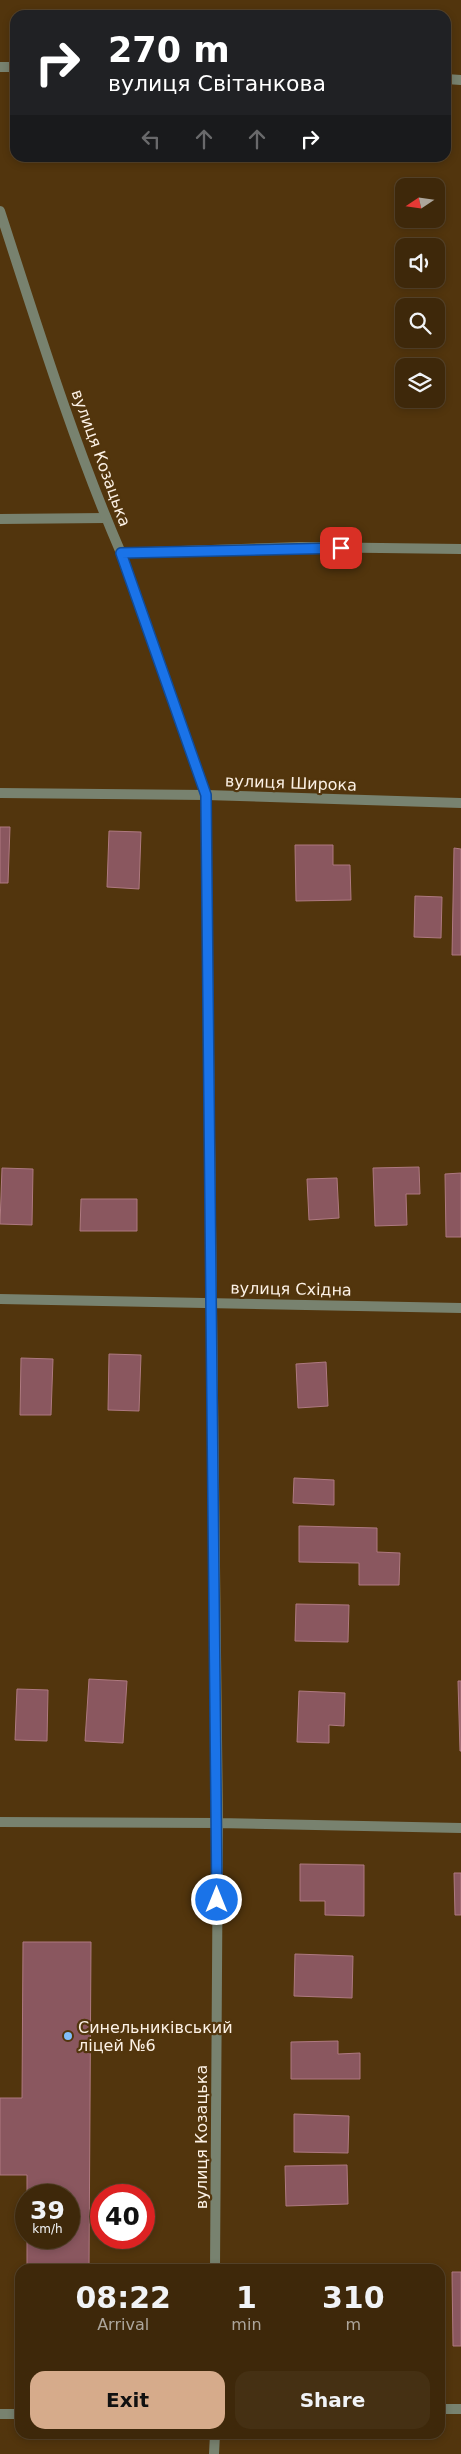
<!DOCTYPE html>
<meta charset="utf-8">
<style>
:root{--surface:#3e280a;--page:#453013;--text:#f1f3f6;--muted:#ada69c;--line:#57442b;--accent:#d6ab8b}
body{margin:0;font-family:"DejaVu Sans",sans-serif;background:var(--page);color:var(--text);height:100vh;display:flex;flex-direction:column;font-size:19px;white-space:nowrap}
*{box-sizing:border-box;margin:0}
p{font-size:16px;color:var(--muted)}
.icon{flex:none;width:28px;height:28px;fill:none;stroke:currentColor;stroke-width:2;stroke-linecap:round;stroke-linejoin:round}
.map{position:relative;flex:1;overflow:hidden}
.side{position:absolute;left:15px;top:2264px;width:430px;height:175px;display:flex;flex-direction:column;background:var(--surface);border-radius:15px;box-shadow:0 2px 8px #0003,0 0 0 1px var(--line)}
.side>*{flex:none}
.banner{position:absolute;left:10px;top:10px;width:441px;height:152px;border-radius:15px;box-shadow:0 2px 8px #0003,0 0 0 1px var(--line);background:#202124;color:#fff;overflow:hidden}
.needle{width:32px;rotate:257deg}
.tools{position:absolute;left:395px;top:178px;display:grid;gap:10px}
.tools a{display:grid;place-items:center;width:50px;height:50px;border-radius:10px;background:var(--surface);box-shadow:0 2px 8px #0003,0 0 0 1px var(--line);font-size:25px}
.speed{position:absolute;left:15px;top:2184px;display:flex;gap:10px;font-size:25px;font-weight:700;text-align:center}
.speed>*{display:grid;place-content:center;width:65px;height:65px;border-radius:50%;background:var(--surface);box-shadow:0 2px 8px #0003,0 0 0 1px var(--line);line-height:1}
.speed small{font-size:12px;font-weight:400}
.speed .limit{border:8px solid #d22;background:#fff;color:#111}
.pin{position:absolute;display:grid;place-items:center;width:42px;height:42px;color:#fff;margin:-21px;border-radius:10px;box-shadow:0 2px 8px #0006}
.me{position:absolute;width:55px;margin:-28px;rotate:0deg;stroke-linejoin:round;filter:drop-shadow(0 0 4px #0008)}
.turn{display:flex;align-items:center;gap:18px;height:105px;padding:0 15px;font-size:22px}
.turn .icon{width:65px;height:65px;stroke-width:2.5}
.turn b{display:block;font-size:35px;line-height:42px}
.lanes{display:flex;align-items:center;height:48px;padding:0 15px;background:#0003;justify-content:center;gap:25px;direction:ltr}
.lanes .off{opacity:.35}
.eta{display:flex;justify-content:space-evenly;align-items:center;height:85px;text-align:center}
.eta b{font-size:30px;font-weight:600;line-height:35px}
.cta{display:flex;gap:10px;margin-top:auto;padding:10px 15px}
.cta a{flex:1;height:58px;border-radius:15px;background:var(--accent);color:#111;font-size:20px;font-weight:600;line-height:58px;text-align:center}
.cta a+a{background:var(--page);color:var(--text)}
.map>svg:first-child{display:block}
.building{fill:#8a575f;stroke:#ae7980}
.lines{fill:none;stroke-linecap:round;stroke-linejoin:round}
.minor{stroke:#78826f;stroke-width:10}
.tertiary{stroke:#78826f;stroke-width:10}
.route-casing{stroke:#114b97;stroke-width:12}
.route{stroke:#1a73e8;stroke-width:9}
.poi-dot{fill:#81bdfa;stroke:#52350d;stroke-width:2}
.labels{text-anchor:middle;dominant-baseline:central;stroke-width:4.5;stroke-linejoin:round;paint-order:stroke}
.street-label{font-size:16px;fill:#fcf1e5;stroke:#52350d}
.poi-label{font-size:16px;fill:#fcf1e5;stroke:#52350d;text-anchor:start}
</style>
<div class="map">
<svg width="461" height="2454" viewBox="0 0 461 2454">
<rect width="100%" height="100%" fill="#52350d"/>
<!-- building -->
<path class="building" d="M0,827H10L8,883H0Z
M109,831L141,832L139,889L107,887Z
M295,845H333V865H350L351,900L296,901Z
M454,848L461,849V955H452Z
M415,896L442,897L441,938L414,937Z
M419,1167L420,1194H406L407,1225L375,1226L373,1168Z
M2,1168L33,1169L32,1225L0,1224Z
M461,1173V1237H446L445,1174Z
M337,1178L339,1218L309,1220L307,1179Z
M81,1199H137V1231H80Z
M109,1354L141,1355L139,1411L108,1410Z
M21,1358L53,1359L51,1415H20Z
M326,1362L328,1406L298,1408L296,1364Z
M294,1478L334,1480V1505L293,1503Z
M299,1526L377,1528V1552L400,1553L399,1585H359V1563L299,1562Z
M296,1604L349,1605L348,1642L295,1641Z
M89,1679L127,1681L123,1743L85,1741Z
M458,1681H461V1751H460Z
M17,1689L48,1690L47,1741L15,1740Z
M299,1691L345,1693L344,1726L329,1725V1743L297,1742Z
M300,1864L364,1865V1916L325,1915V1901H300Z
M454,1873H461V1915H455Z
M23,1942H91L89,2269H27V2238H69V2195H27V2175H0V2098H22Z
M295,1954L353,1956L352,1998L294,1996Z
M338,2041V2054L360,2053V2079H291V2042Z
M294,2114L349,2116L348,2153L294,2152Z
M347,2165L348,2204L286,2206L285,2166Z
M452,2272H461V2346H453Z"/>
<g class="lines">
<!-- minor -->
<path class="minor" d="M0,67H15
M446,79L461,80
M0,519L106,518
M121,553L301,547L461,549
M0,793L206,795L461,803
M0,1299L461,1308
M0,1822L218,1823
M440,2409H461
M0,2414H20"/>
<!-- tertiary -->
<path class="tertiary" d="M0,211C37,325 73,442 121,553L206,795L218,1823L215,2269
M218,1823L461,1828
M214,2454L215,2434"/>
</g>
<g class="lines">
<defs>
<path id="route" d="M217,1900L206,795L121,553L341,548"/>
</defs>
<!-- route casing -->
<use href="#route" class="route-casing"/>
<!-- route -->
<use href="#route" class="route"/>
</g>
<!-- markers -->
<circle class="poi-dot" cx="68" cy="2036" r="5"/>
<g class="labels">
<!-- street labels -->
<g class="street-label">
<text transform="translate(101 458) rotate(70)">вулиця Козацька</text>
<text transform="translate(291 783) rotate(2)">вулиця Широка</text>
<text transform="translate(291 1289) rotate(1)">вулиця Східна</text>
<text transform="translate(201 2137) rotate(-90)">вулиця Козацька</text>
</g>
<!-- poi labels -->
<g class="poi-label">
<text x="78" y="2027">Синельниківський<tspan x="78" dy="18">ліцей №6</tspan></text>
</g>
</g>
</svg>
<div class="tools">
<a><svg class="needle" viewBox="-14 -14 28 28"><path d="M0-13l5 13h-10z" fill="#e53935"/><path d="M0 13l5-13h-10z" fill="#ada69c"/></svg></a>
<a><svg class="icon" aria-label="sound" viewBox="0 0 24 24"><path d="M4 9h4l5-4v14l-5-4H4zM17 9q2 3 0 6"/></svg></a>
<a><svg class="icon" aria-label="search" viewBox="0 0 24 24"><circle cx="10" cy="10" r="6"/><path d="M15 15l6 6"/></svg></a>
<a><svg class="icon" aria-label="layers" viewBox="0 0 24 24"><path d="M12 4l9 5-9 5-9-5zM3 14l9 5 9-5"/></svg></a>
</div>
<div class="speed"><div>39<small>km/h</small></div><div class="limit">40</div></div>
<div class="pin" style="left:341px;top:548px;background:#d93025"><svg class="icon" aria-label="arrive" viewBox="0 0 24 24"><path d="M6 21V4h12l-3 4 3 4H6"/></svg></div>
<svg class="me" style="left:217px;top:1900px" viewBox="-20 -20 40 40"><circle r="17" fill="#1a73e8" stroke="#fff" stroke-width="3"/><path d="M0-11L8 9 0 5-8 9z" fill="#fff"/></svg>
<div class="banner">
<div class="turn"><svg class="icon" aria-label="right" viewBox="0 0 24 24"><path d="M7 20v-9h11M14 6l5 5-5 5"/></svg><div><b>270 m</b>вулиця Світанкова</div></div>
<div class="lanes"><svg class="icon off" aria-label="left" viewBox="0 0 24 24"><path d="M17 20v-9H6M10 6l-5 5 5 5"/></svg><svg class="icon off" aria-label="ahead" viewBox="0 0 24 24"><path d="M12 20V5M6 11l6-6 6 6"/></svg><svg class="icon off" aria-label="ahead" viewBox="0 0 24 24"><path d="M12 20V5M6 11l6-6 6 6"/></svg><svg class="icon" aria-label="right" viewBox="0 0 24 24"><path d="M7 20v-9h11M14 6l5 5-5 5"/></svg></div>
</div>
<section class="side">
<div class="eta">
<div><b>08:22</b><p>Arrival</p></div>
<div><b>1</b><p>min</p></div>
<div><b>310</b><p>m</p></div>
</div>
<div class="cta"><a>Exit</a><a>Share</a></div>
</section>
</div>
